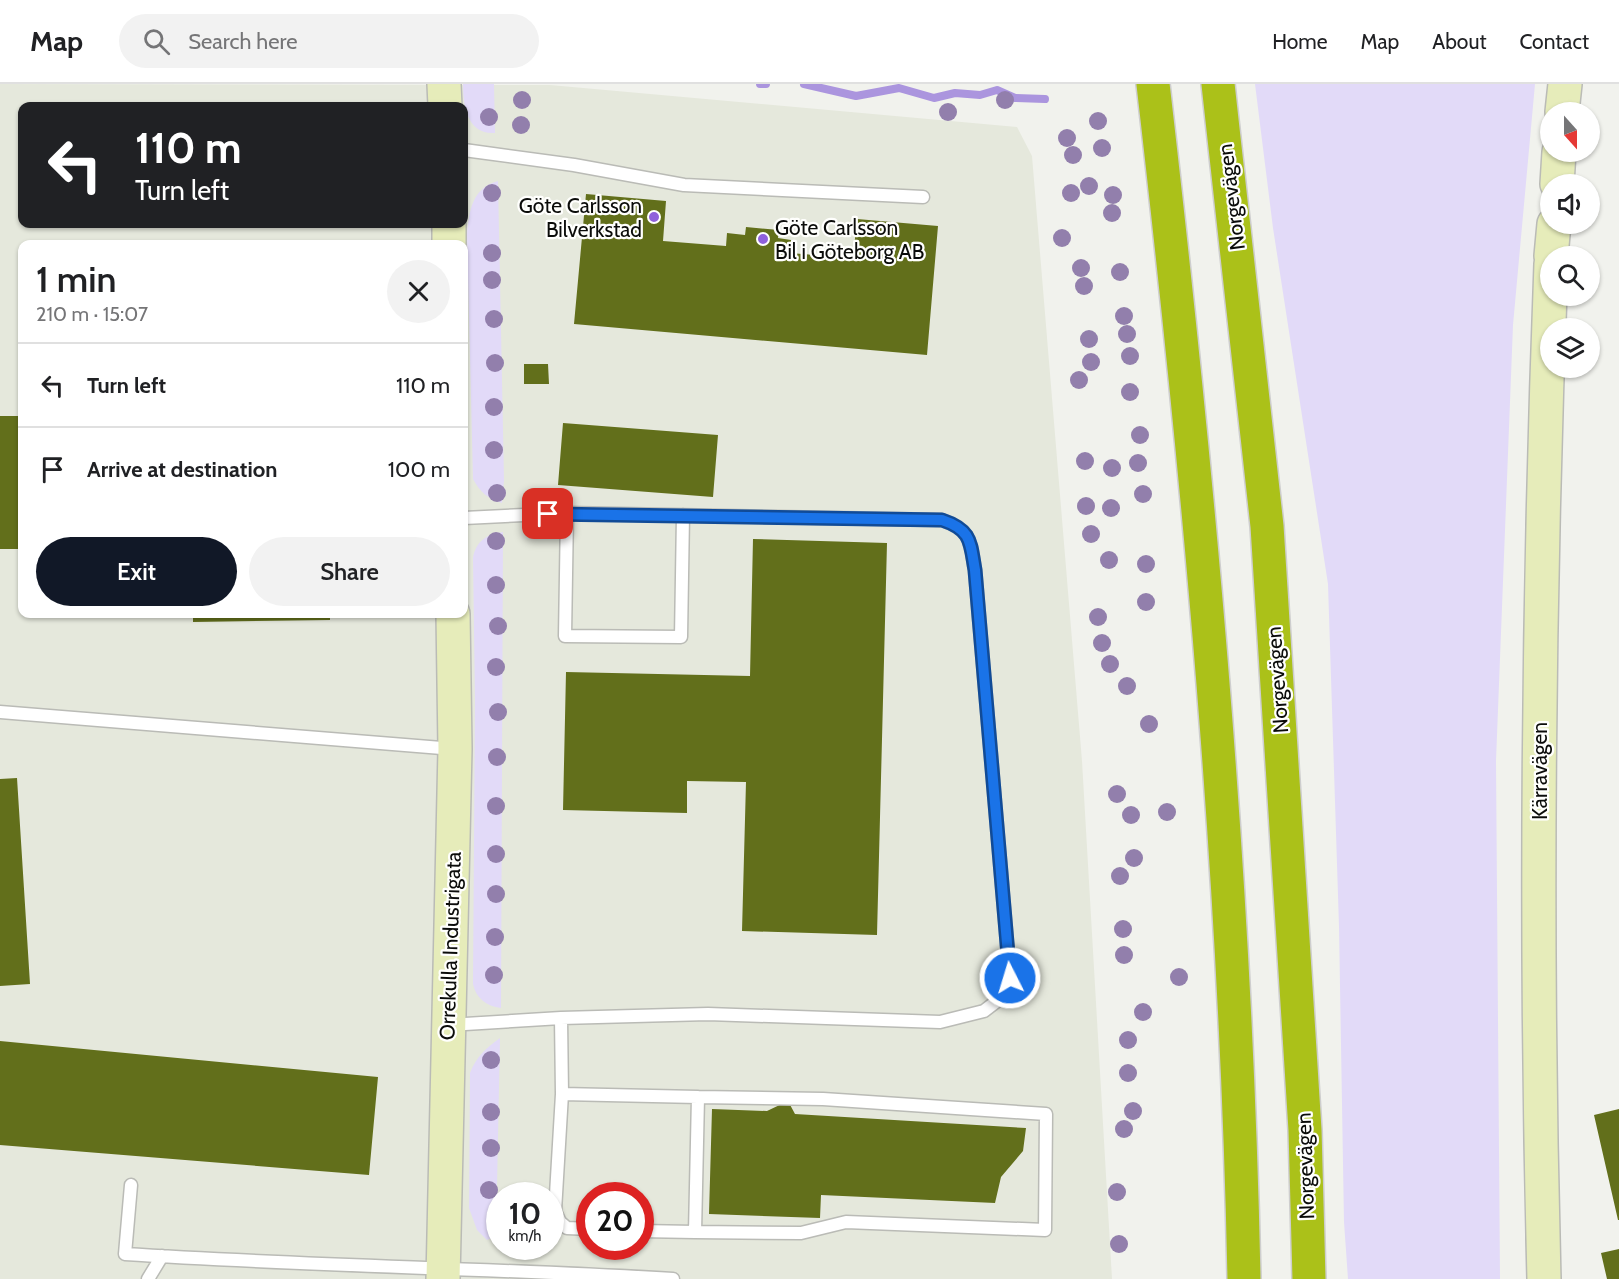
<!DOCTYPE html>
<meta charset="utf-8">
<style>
:root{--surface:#fff;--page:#f2f2f2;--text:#202124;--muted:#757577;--line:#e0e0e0;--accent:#111827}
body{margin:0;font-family:Cabin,sans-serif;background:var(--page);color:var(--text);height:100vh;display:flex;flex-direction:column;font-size:22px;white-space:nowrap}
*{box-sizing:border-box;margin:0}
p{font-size:20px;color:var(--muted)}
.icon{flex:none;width:33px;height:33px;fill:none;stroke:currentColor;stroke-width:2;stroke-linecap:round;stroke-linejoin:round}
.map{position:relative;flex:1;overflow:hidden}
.sheet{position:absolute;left:18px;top:156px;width:450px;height:378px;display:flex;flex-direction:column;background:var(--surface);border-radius:12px;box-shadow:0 2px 4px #0004}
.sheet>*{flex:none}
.banner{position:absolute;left:18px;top:18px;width:450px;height:126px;border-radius:12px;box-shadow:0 2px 4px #0004;background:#202124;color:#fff;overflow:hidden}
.needle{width:39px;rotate:159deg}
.controls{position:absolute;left:1540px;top:18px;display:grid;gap:12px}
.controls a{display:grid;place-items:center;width:60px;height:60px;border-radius:50%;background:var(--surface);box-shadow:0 2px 4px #0004;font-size:30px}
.speed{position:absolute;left:486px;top:1098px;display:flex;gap:12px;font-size:30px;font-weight:700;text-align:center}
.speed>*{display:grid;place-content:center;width:78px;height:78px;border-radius:50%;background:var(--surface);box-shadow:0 2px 4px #0004;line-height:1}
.speed small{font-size:15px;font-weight:400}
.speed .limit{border:9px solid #d22;background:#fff;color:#111}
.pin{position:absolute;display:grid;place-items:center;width:51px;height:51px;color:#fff;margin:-26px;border-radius:12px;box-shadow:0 3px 9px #0006}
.me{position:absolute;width:66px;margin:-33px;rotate:355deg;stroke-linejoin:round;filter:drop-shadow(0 0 4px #0008)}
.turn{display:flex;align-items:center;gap:21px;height:126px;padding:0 18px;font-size:27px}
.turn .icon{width:78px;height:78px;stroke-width:2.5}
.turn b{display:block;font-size:42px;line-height:51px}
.round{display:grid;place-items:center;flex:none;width:63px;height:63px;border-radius:32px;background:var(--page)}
.headline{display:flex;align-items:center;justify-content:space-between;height:102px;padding:0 18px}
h1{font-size:36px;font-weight:600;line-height:45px}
.action{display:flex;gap:12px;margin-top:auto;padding:12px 18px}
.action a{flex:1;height:69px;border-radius:36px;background:var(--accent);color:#fff;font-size:24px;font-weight:600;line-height:69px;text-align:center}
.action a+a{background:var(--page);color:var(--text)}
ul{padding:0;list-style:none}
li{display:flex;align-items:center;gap:18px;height:84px;padding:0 18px;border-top:2px solid var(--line)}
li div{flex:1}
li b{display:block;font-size:22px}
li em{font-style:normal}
header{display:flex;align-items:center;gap:36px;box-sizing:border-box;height:84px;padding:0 30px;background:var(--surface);border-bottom:2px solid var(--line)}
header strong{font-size:28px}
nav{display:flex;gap:33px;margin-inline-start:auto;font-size:21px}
.search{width:420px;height:54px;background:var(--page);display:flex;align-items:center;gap:15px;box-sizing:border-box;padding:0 21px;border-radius:33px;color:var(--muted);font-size:22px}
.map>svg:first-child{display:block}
.built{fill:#e5e8dc;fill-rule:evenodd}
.green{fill:#e2daf8}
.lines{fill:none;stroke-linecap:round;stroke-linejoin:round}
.stream{stroke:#ab95de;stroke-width:8}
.building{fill:#626f1b}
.lane-casing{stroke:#babbb6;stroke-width:15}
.secondary-casing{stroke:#babbb6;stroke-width:36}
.highway-casing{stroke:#cecece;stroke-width:36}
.lane{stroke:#fff;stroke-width:12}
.secondary{stroke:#e6ecba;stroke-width:33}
.highway{stroke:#abc119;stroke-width:33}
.tree{fill:#927fac}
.route-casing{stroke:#114b97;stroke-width:15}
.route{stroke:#1a73e8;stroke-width:10}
.poi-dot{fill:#8f61db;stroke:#fffffd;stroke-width:2}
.labels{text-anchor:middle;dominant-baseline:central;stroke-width:4.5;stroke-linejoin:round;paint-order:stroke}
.street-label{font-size:21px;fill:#0b0c0a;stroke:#fffffd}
.poi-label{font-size:21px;fill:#0b0c0a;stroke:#fffffd;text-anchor:end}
</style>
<header>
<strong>Map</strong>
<div class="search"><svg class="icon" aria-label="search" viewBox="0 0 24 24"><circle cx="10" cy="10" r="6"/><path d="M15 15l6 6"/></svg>Search here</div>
<nav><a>Home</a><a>Map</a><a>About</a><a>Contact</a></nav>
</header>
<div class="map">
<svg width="1619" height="1195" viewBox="0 0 1619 1195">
<rect width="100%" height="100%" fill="#f1f2ed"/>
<!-- built -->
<path class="built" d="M0,0L550,1L1017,43L1032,72L1082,677L1112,1195H0ZM22,22H464V140H22ZM22,160H464V530H22ZM500,1112H550V1162H500ZM590,1112H640V1162H590Z"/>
<!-- green -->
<path class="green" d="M463,0H494L495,49C467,51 463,21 463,0Z
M1255,0H1535L1513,241L1496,677L1500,1195H1348L1344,1138L1339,842L1328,500L1273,144Z
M498,97L504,396L502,419C488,415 480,408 473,395L467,151C469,127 472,104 498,97Z
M503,448L501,924C486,922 476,914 473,900L475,617L473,474C476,457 487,450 503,448Z
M500,954L496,1152L487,1156L477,1146L469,1124L470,989C476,973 486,964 500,954Z"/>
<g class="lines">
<!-- stream -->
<path class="stream" d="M760,0H766
M804,0L856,12L899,4L934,14L955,9L980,11L997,6L1015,14L1045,15"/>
</g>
<!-- building -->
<path class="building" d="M586,110L666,117L663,157L726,162L727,149L745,151L746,143L779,146L778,154L791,156L790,169L853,174L857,135L938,142L927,271L574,240Z
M524,280H548L549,300H524Z
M0,332H22V465H0Z
M563,339L718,351L713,413L558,401Z
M753,455L887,459L877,851L742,847L746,698L687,697V729L563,726L566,588L750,592Z
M193,530H330V536L193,538Z
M17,694L30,900L0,902V695Z
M0,957L378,993L369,1091L0,1061Z
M788,1017L795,1030L1026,1044L1023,1067L1001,1093L995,1119L821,1111L820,1134L709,1130L712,1025L767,1027Z
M1619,1025V1136H1618L1594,1031Z
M1619,1165V1195H1607L1601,1169Z"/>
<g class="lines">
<defs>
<path id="lane" d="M464,66L574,81L684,101L923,113
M567,429L565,552L681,553L683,431
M0,628L454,665
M561,934L562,1010L555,1127L560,1138L567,1144L590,1145
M449,941L561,934L708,930L940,938L984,927L997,917L1010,894L975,486C970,458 972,446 942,436L567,429L464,434
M562,1010L698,1013L695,1148L640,1147
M131,1101L125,1170C308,1182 491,1184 673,1195
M695,1148L801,1149L846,1138L1045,1146L1046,1030L823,1015L698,1013
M148,1195L162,1172"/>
<path id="secondary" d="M444,0L445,22
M1562,28L1565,0
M1557,100L1559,68
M449,140V160
M1551,172L1554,140
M443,1195L455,665L453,530
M1544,1195C1535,856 1538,518 1551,180"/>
<path id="highway" d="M1153,0C1199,397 1236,796 1244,1195
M1218,0L1267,442L1305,1046L1309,1195"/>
</defs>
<!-- lane casing -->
<use href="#lane" class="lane-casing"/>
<!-- secondary casing -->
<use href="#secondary" class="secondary-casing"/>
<!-- highway casing -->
<use href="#highway" class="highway-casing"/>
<!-- lane -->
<use href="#lane" class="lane"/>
<!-- secondary -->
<use href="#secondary" class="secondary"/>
<!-- highway -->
<use href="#highway" class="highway"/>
</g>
<!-- trees -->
<g class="tree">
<circle cx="522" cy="16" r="9"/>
<circle cx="1005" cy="16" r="9"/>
<circle cx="948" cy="28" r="9"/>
<circle cx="489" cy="33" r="9"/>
<circle cx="1098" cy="37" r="9"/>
<circle cx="521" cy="41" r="9"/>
<circle cx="1067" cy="54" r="9"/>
<circle cx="1102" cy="64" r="9"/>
<circle cx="1073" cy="71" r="9"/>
<circle cx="1089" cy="102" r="9"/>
<circle cx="492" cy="109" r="9"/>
<circle cx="1071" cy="109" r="9"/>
<circle cx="1113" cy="111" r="9"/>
<circle cx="1112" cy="129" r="9"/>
<circle cx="1062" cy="154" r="9"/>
<circle cx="492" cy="169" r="9"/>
<circle cx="1081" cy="184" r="9"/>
<circle cx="1120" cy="188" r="9"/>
<circle cx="492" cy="196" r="9"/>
<circle cx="1084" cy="202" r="9"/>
<circle cx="1124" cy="232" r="9"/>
<circle cx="494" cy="235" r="9"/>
<circle cx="1127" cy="250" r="9"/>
<circle cx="1089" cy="255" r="9"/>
<circle cx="1130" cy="272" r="9"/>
<circle cx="1091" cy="278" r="9"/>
<circle cx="495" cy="279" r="9"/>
<circle cx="1079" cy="296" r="9"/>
<circle cx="1130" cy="308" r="9"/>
<circle cx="494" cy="323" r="9"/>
<circle cx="1140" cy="351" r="9"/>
<circle cx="494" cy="366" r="9"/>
<circle cx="1085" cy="377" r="9"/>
<circle cx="1138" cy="379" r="9"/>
<circle cx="1112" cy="384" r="9"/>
<circle cx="497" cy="409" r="9"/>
<circle cx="1143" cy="410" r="9"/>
<circle cx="1086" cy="422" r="9"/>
<circle cx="1111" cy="424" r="9"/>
<circle cx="1091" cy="450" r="9"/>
<circle cx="496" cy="457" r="9"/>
<circle cx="1109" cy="476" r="9"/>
<circle cx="1146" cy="480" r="9"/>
<circle cx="496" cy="501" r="9"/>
<circle cx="1146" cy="518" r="9"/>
<circle cx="1098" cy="533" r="9"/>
<circle cx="498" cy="542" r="9"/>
<circle cx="1102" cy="559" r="9"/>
<circle cx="1110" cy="580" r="9"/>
<circle cx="496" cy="583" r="9"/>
<circle cx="1127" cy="602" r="9"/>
<circle cx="498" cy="628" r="9"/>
<circle cx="1149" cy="640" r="9"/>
<circle cx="497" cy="673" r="9"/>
<circle cx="1117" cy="710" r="9"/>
<circle cx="496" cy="722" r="9"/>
<circle cx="1167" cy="728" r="9"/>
<circle cx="1131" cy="731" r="9"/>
<circle cx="496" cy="770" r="9"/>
<circle cx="1134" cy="774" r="9"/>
<circle cx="1120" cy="792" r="9"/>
<circle cx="496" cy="810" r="9"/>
<circle cx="1123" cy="845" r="9"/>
<circle cx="495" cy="853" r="9"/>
<circle cx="1124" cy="871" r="9"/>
<circle cx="494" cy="891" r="9"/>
<circle cx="1179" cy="893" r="9"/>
<circle cx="1143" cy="928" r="9"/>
<circle cx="1128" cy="956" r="9"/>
<circle cx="491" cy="976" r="9"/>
<circle cx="1128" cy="989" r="9"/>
<circle cx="1133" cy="1027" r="9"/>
<circle cx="491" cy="1028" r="9"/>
<circle cx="1124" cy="1045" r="9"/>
<circle cx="491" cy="1064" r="9"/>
<circle cx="489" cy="1106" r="9"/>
<circle cx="1117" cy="1108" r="9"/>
<circle cx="1119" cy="1160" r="9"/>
</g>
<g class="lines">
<defs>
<path id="route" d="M548,430L942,436C972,446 970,458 975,486L1010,894"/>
</defs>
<!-- route casing -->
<use href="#route" class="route-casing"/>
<!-- route -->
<use href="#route" class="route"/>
</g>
<!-- markers -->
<g class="poi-dot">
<circle cx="654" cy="133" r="6"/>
<circle cx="763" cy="155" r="6"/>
</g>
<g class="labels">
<!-- street labels -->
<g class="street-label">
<text transform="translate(1231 113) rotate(-97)">Norgevägen</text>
<text transform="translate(1277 596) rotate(-94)">Norgevägen</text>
<text transform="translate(1539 687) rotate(-90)">Kärravägen</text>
<text transform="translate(450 862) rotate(-88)">Orrekulla Industrigata</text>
<text transform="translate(1305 1082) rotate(-92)">Norgevägen</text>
</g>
<!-- poi labels -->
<g class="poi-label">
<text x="642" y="121">Göte Carlsson<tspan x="642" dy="24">Bilverkstad</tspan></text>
<text x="775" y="143" text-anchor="start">Göte Carlsson<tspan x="775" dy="24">Bil i Göteborg AB</tspan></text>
</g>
</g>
</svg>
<div class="controls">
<a><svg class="needle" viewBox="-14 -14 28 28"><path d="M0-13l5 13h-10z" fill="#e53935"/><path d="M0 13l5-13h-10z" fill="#757577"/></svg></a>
<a><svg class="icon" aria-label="sound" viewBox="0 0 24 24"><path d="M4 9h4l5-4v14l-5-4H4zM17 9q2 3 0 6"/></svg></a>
<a><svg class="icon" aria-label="search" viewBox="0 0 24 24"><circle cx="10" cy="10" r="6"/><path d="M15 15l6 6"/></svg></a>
<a><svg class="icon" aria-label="layers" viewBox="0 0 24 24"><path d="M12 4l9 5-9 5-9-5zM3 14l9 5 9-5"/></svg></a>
</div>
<div class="speed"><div>10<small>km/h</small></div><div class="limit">20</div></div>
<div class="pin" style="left:548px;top:430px;background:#d93025"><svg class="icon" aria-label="arrive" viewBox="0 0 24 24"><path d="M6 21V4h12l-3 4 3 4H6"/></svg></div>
<svg class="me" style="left:1010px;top:894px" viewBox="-20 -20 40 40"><circle r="17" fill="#1a73e8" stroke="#fff" stroke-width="3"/><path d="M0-11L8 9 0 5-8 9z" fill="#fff"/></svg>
<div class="banner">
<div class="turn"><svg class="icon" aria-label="left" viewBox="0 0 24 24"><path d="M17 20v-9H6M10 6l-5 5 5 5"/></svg><div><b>110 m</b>Turn left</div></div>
</div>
<section class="sheet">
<div class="headline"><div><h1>1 min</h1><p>210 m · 15:07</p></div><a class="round"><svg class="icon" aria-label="close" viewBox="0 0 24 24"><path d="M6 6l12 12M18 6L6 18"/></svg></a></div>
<ul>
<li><svg class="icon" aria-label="left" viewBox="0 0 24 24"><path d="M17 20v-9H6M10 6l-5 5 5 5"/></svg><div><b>Turn left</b></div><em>110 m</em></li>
<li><svg class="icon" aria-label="arrive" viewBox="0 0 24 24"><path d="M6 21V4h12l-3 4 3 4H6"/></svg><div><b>Arrive at destination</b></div><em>100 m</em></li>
</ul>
<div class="action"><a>Exit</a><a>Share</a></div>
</section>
</div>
